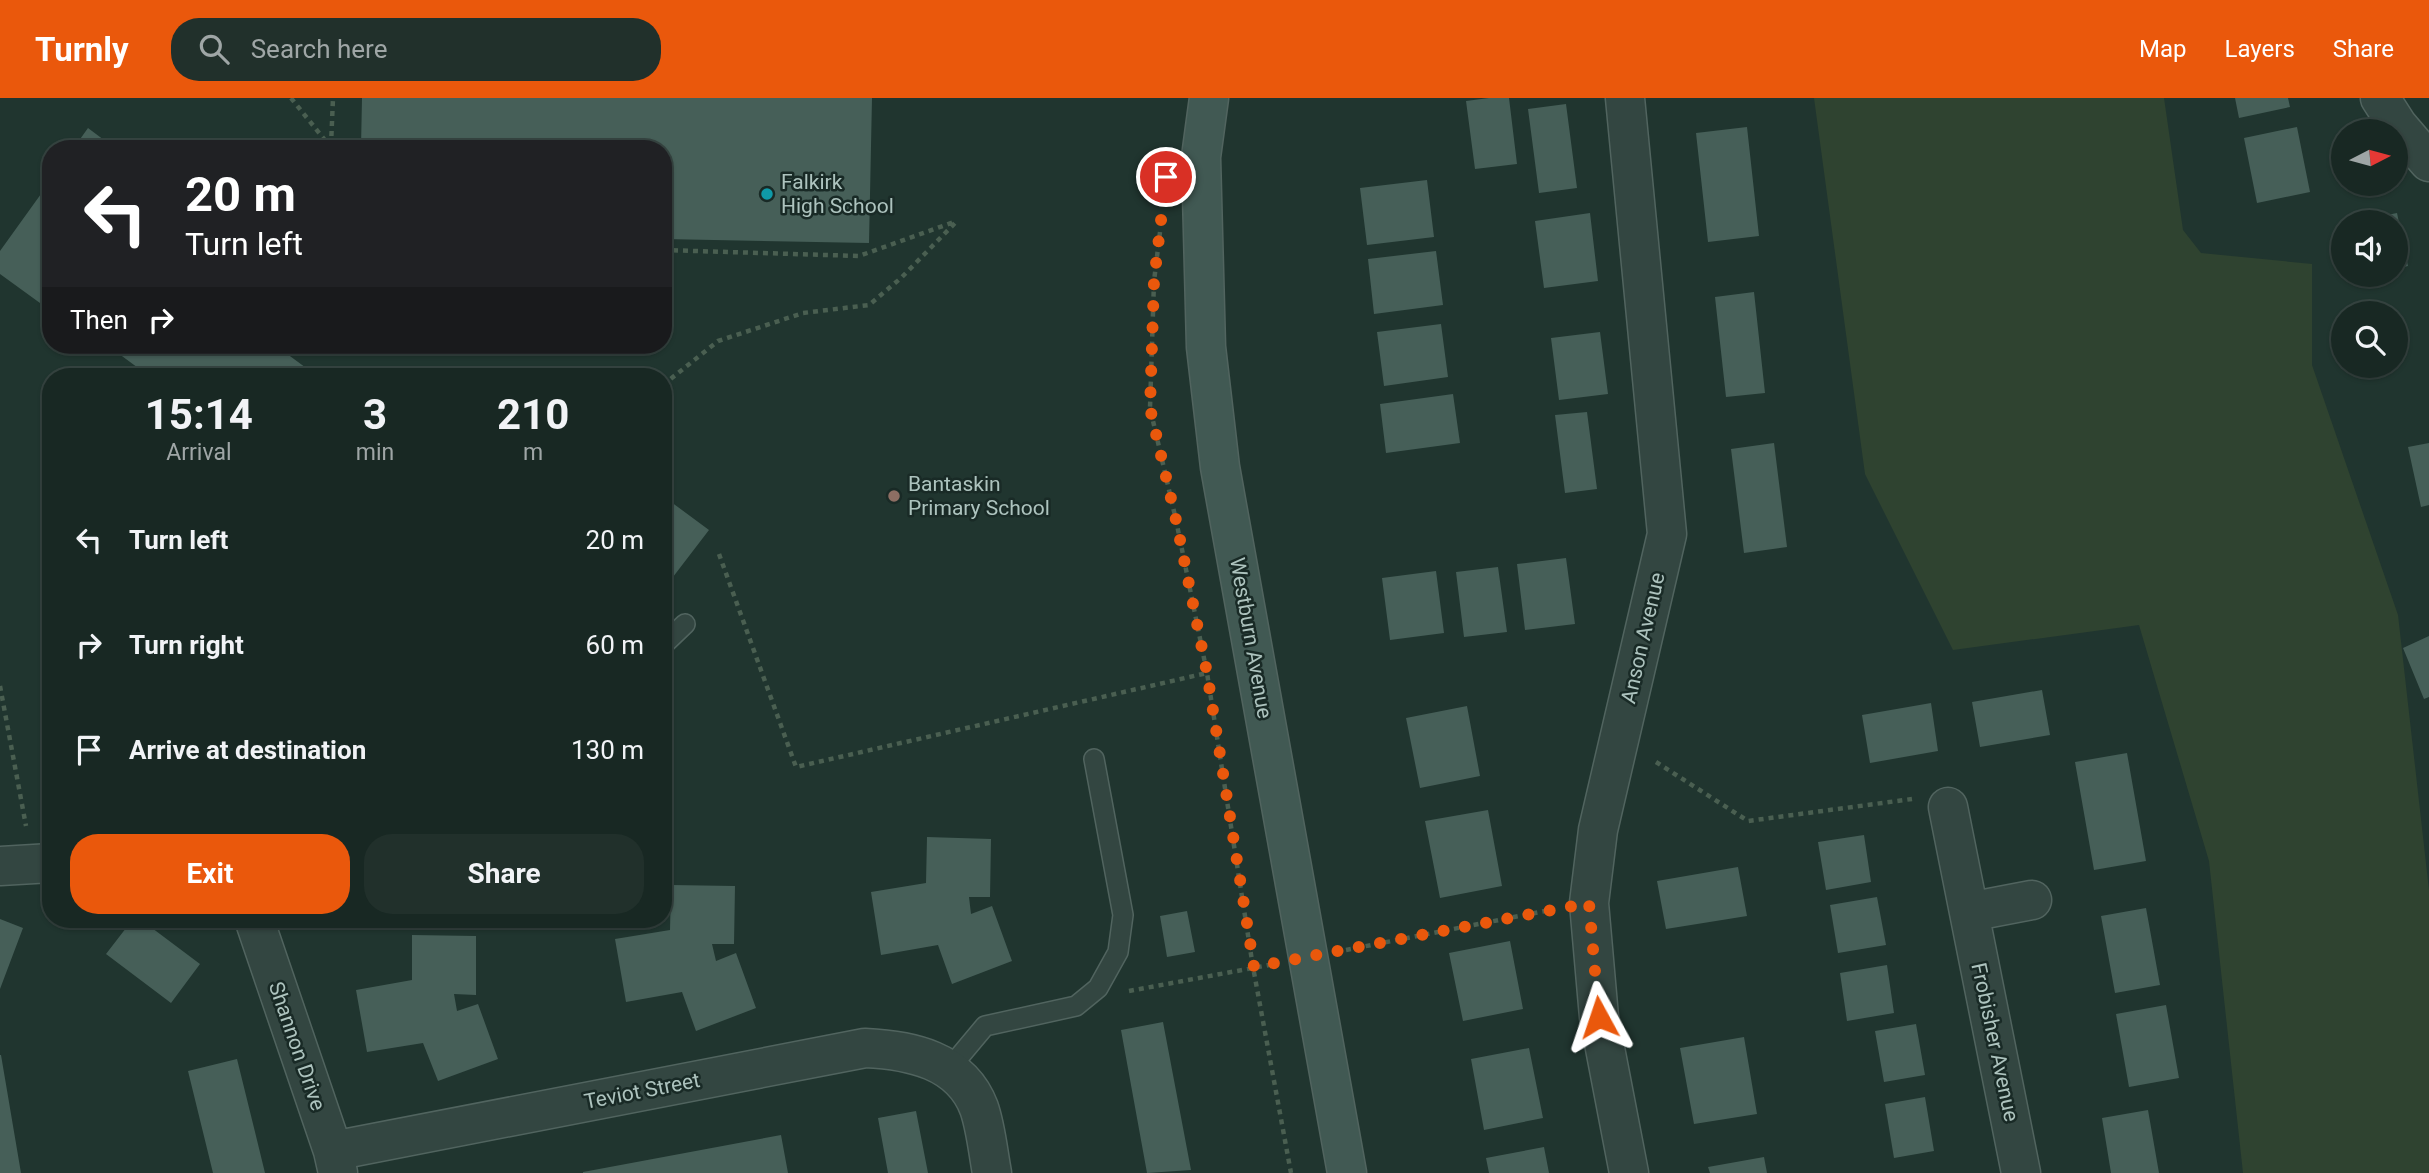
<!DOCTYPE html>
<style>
:root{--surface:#182823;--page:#21302b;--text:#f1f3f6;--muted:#9fa6a6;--line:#364441;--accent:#ea580c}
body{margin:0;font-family:Roboto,sans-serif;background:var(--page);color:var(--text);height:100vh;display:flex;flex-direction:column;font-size:26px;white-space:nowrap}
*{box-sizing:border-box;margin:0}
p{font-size:23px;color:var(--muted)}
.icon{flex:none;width:38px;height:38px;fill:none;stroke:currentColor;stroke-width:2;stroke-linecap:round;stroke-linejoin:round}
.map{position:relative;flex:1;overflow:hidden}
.panel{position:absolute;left:42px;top:270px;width:630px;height:560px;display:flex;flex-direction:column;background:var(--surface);border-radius:28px;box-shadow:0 2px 5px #0004,0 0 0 2px var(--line)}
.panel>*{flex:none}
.guide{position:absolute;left:42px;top:42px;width:630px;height:214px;border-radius:28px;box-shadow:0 2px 5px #0004,0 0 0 2px var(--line);background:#202124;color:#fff;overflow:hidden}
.needle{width:46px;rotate:84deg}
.controls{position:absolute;left:2331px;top:21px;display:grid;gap:14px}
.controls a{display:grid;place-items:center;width:77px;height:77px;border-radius:50%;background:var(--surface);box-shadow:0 2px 5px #0004,0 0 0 2px var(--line);font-size:35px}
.pin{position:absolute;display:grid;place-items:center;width:60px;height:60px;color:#fff;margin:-30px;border:4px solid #fff;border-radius:50%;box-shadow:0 2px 7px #0007}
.me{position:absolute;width:77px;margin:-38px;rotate:355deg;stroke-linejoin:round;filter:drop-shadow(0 0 5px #0008)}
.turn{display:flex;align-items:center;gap:24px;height:147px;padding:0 28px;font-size:32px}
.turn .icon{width:91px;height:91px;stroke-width:2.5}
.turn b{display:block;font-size:49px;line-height:60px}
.then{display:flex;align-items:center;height:66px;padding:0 28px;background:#0003;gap:14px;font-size:26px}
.eta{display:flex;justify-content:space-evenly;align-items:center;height:119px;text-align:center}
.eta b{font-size:42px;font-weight:700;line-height:49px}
.button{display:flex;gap:14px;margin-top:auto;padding:14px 28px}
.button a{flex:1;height:80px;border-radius:28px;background:var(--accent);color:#fff;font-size:28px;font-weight:700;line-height:80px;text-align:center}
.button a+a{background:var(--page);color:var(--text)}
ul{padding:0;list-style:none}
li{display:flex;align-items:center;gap:21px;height:105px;padding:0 28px}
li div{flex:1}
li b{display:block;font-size:26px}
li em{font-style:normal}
header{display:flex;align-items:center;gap:42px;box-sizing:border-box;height:98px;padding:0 35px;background:var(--accent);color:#fff}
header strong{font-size:33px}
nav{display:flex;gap:38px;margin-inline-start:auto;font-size:24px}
.search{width:490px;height:63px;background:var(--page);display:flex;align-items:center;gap:18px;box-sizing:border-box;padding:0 24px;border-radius:28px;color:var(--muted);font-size:26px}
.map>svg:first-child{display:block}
.green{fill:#2f4330}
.building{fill:#465f58}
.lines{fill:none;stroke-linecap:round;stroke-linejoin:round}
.lane-casing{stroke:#51645f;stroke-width:22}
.street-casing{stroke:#51645f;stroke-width:41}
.secondary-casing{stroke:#51645f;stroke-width:41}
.path{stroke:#4a5f51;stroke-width:4.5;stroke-dasharray:5 5;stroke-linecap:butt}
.lane{stroke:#334641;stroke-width:19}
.street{stroke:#334641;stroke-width:38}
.secondary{stroke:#415953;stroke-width:38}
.route{stroke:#ea580c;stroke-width:12;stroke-dasharray:0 21.6}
.culture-dot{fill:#0f9aa8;stroke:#192a26;stroke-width:2.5}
.education-dot{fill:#8d6e63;stroke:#192a26;stroke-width:2.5}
.labels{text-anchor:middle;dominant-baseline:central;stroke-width:5;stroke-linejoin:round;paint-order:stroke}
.poi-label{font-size:21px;fill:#adc3be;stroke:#192a26;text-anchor:start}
.street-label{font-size:21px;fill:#adc3be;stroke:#192a26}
</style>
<header>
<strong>Turnly</strong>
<div class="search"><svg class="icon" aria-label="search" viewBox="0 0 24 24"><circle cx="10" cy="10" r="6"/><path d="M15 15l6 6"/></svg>Search here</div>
<nav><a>Map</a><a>Layers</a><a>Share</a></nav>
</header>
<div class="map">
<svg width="2429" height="1075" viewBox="0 0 2429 1075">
<rect width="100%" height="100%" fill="#20352f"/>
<!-- green -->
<path class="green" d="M1814,0H2164L2183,132L2201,155L2312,166V267L2398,517L2429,792V1075H2243L2209,763L2139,527L1953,552L1865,376Z"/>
<!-- building -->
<path class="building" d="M362,0H872L869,145L663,141V51L361,49Z
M1489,0H1509L1517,66L1475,71L1466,3Z
M2235,0H2288L2290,9L2239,20Z
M1566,6L1577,90L1539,95L1528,11Z
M1747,29L1759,138L1708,144L1696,35Z
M2297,29L2310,94L2257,105L2244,40Z
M88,30L116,51H73Z
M51,82V213L0,176V153Z
M1427,82L1434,139L1367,147L1360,90Z
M1590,115L1598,183L1544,190L1535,123Z
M2397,115L2408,168L2396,171V124L2358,123Z
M1436,153L1443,207L1374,216L1368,161Z
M1754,194L1765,295L1726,299L1715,199Z
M1441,226L1448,279L1384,288L1377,234Z
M1600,234L1608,296L1559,302L1551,240Z
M107,247H275L317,278H149Z
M1453,296L1460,345L1386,355L1380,306Z
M1587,314L1597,391L1565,395L1555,317Z
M1774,345L1787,449L1744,455L1731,351Z
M2429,345V407L2421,409L2408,349Z
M663,398L709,432L663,492Z
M1566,460L1575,526L1525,532L1517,466Z
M1498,469L1507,534L1464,539L1456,474Z
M1436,473L1444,535L1390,542L1382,480Z
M2429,538V599L2424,601L2403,550Z
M2042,592L2050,637L1980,649L1972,604Z
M1931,605L1938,653L1870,665L1862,617Z
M1467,608L1480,678L1420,690L1406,620Z
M2127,655L2146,763L2094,772L2075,664Z
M1488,712L1502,788L1440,800L1425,723Z
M1864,737L1871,784L1826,792L1818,744Z
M927,739L991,741L990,799H969L971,816L992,808L1012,863L952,886L938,847L881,857L871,794L926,785Z
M1738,769L1747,818L1666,831L1657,783Z
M671,787L735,788L734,846H712L716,863L736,855L756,910L696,933L682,894L626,904L615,841L670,832Z
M1877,799L1886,847L1838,855L1830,807Z
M2146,810L2160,887L2115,895L2101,818Z
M1187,813L1195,854L1167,859L1160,818Z
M0,821L23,830L0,891Z
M133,821H140L200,866L171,905L106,856Z
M412,837L476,838V897L454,896L457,913L478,906L498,961L438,983L423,945L367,954L356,892L412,882Z
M1510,843L1523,911L1463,923L1449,855Z
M1887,867L1894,915L1847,923L1840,875Z
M2166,907L2179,980L2129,989L2116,916Z
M1163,924L1191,1072L1147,1075L1121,932Z
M1916,926L1925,977L1884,984L1875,933Z
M1744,939L1757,1016L1694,1026L1680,950Z
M1529,950L1543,1020L1484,1032L1471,961Z
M0,957H1L21,1075H0Z
M237,961L256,1038L265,1075H213L188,973Z
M1925,999L1934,1053L1894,1060L1885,1006Z
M2148,1012L2159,1075H2111L2102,1020Z
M916,1013L928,1075H888L878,1020Z
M781,1037L788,1075H583V1074Z
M1544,1049L1549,1075H1489L1486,1060Z
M1764,1059L1767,1075H1710L1708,1069Z"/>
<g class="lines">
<defs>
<path id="lane" d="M663,547L685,526
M949,971L985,928L1076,908L1098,890L1118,854L1123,817L1094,661"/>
<path id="street" d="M1625,0L1667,436L1598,732L1589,805L1599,919L1629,1075
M2380,0L2398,28L2429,64
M1948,709L2021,1075
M0,768L51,765
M1969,814L2032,802
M254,821L333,1053L338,1075
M333,1053L865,950C910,952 961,962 979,1010C986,1030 988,1054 992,1075"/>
<path id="secondary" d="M1209,0L1201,59L1206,249L1220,369L1347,1075"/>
</defs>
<!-- lane casing -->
<use href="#lane" class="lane-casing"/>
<!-- street casing -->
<use href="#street" class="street-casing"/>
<!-- secondary casing -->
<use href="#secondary" class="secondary-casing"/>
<!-- path -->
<path class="path" d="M291,0L332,51
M331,48L333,0
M1160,134L1154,183L1150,310L1176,422L1207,575L1253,869L1291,1075
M663,152L859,158L954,124
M663,287L718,243L803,215L869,207L901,180L957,123
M719,456L796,669L1207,575
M0,588L26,728
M1656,664L1748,723L1912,701
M1346,852L1550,812
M1129,893L1269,867"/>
<!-- lane -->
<use href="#lane" class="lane"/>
<!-- street -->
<use href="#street" class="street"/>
<!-- secondary -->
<use href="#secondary" class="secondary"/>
</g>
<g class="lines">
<!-- route -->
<path class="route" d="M1166,79L1154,183L1150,310L1176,422L1207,575L1254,869L1589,805L1599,919"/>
</g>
<!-- markers -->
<circle class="culture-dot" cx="767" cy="96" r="7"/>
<circle class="education-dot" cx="894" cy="398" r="7"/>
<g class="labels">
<!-- poi labels -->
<g class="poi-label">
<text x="781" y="84">Falkirk<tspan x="781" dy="24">High School</tspan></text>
<text x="908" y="386">Bantaskin<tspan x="908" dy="24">Primary School</tspan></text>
</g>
<!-- street labels -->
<g class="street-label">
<text transform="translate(1251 540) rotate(80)">Westburn Avenue</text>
<text transform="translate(1643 540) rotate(-77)">Anson Avenue</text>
<text transform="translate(1995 944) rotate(78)">Frobisher Avenue</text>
<text transform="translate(297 948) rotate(71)">Shannon Drive</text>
<text transform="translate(642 993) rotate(-11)">Teviot Street</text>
</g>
</g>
</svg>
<div class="controls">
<a><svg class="needle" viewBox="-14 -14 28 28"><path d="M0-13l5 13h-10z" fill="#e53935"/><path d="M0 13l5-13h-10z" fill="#9fa6a6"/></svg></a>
<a><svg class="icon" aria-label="sound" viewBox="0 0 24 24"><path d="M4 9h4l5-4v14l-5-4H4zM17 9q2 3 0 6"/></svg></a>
<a><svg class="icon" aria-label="search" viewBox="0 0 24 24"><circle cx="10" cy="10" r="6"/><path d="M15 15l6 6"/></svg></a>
</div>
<div class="pin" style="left:1166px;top:79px;background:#d93025"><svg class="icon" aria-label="arrive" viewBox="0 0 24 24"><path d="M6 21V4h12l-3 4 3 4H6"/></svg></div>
<svg class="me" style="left:1599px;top:919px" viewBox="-20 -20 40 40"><path d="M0-17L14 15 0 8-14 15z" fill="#ea580c" stroke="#fff" stroke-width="4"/></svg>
<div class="guide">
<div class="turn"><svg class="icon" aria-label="left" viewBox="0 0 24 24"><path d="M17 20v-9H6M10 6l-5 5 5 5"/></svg><div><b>20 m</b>Turn left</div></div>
<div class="then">Then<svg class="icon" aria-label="right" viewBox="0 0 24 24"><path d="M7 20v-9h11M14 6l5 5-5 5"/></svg></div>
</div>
<section class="panel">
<div class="eta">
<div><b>15:14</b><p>Arrival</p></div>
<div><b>3</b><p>min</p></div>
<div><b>210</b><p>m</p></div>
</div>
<ul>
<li><svg class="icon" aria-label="left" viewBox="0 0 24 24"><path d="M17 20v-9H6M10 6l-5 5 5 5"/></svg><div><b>Turn left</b></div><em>20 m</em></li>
<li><svg class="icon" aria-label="right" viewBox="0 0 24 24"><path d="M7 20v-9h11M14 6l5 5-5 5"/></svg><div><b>Turn right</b></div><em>60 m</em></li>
<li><svg class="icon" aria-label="arrive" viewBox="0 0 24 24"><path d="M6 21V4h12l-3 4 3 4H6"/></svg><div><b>Arrive at destination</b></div><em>130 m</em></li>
</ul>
<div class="button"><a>Exit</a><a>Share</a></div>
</section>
</div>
